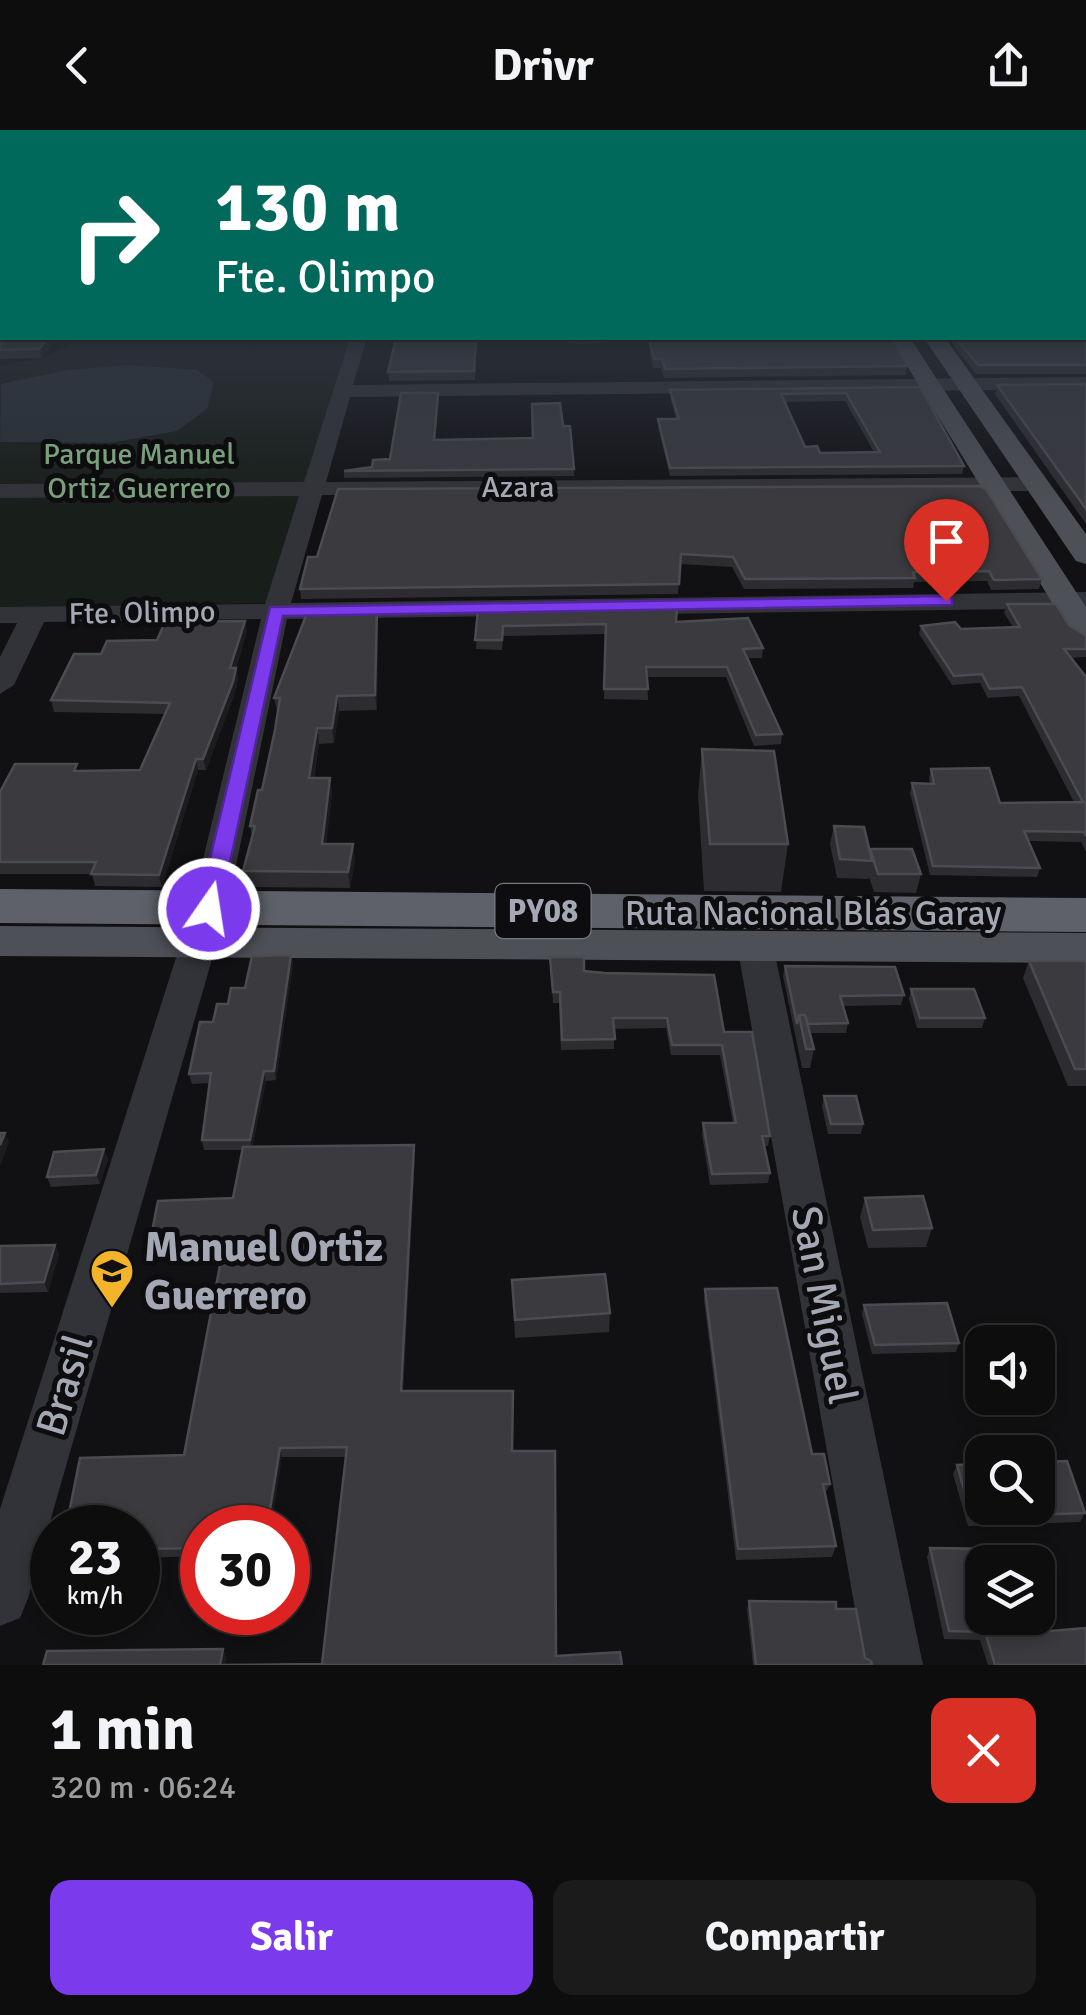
<!DOCTYPE html>
<html lang="es">
<meta charset="utf-8">
<style>
:root{--surface:#0d0d0e;--page:#1b1b1c;--text:#f1f3f6;--muted:#9a9c9e;--line:#2d2d2e;--accent:#7c3aed}
body{margin:0;font-family:Signika,sans-serif;background:var(--page);color:var(--text);height:100vh;display:flex;flex-direction:column;font-size:38px;white-space:nowrap}
*{box-sizing:border-box;margin:0}
p{font-size:32px;color:var(--muted)}
.icon{flex:none;width:55px;height:55px;fill:none;stroke:currentColor;stroke-width:2;stroke-linecap:round;stroke-linejoin:round}
.map{position:relative;height:1535px;overflow:hidden}
.details{display:flex;flex-direction:column;background:var(--surface);flex:1}
.details>*{flex:none}
.guide{position:absolute;left:0px;top:0px;width:1088px;height:210px;box-shadow:0 5px 15px #0003,0 0 0 2px var(--line);background:#00695c;color:#fff;overflow:hidden}
.buttons{position:absolute;left:965px;top:1195px;display:grid;gap:20px}
.buttons a{display:grid;place-items:center;width:90px;height:90px;border-radius:20px;background:var(--surface);box-shadow:0 5px 15px #0003,0 0 0 2px var(--line);font-size:50px}
.speed{position:absolute;left:30px;top:1375px;display:flex;gap:20px;font-size:50px;font-weight:700;text-align:center}
.speed>*{display:grid;place-content:center;width:130px;height:130px;border-radius:50%;background:var(--surface);box-shadow:0 5px 15px #0003,0 0 0 2px var(--line);line-height:1}
.speed small{font-size:25px;font-weight:400}
.speed .limit{border:15px solid #d22;background:#fff;color:#111}
.pin{position:absolute;display:grid;place-items:center;width:85px;height:85px;color:#fff;margin:-102px -42px;border-radius:50% 50% 50% 0;rotate:-45deg;box-shadow:0 0 10px #0007}
.pin .icon{rotate:45deg}
.me{position:absolute;width:110px;margin:-55px;rotate:13deg;stroke-linejoin:round;filter:drop-shadow(0 0 8px #0008)}
.turn{display:flex;align-items:center;gap:35px;height:210px;padding:0 50px;font-size:45px}
.turn .icon{width:130px;height:130px;stroke-width:2.5}
.turn b{display:block;font-size:70px;line-height:85px}
.round{display:grid;place-items:center;flex:none;width:105px;height:105px;border-radius:20px;background:var(--page)}
.head{display:flex;align-items:center;justify-content:space-between;height:170px;padding:0 50px}
h1{font-size:60px;font-weight:700;line-height:75px}
.cta{display:flex;gap:20px;margin-top:auto;padding:20px 50px}
.cta a{flex:1;height:115px;border-radius:20px;background:var(--accent);color:#fff;font-size:40px;font-weight:700;line-height:115px;text-align:center}
.cta a+a{background:var(--page);color:var(--text)}
header{display:flex;justify-content:space-between;align-items:center;height:130px;padding:0 50px;background:var(--surface);font-size:45px;font-weight:700}
.map>svg:first-child{display:block}
.green{fill:#181e19}
.water{fill:#283037}
.lines{fill:none;stroke-linecap:round;stroke-linejoin:round}
.minor{fill:#323338;fill-rule:evenodd}
.major{fill:#4e5057;fill-rule:evenodd}
.highway{fill:#5e6169;fill-rule:evenodd}
.wall{fill:#2d2d31;fill-rule:evenodd}
.shaded-wall{fill:#1c1c1f}
.building{fill:#3a3a3f;stroke:#4a4c51;stroke-width:2.5;fill-rule:evenodd}
.route{fill:#7c3aed;stroke:#51269a;stroke-width:2.5}
.labels{text-anchor:middle;dominant-baseline:central;stroke-width:10;stroke-linejoin:round;paint-order:stroke}
.far-park-label{font-size:30px;fill:#799f7c;stroke:#0d0c0e}
.far-street-label{font-size:30px;fill:#a3a8b4;stroke:#0d0c0e}
.shield{fill:#0d0c0e;stroke:#767982;stroke-width:2.5}
.shield-label{font-size:32px;font-weight:bold;fill:#a3a8b4}
.street-label{font-size:35px;fill:#a3a8b4;stroke:#0d0c0e}
.near-poi-label{font-size:42px;font-weight:bold;fill:#a3a8b4;stroke:#0d0c0e;text-anchor:start}
.near-street-label{font-size:42px;fill:#a3a8b4;stroke:#0d0c0e}
</style>
<header><svg class="icon" aria-label="back" viewBox="0 0 24 24"><path d="M15 5l-7 7 7 7"/></svg>Drivr<svg class="icon" aria-label="share" viewBox="0 0 24 24"><path d="M12 15V3M7 8l5-5 5 5M5 13v7h14v-7"/></svg></header>
<div class="map">
<svg width="1086" height="1535" viewBox="0 0 1086 1535">
<rect width="100%" height="100%" fill="#111113"/>
<!-- green -->
<path class="green" d="M82,208H353L270,473L0,478V236L45,227Z"/>
<!-- water -->
<path class="water" d="M130,235L197,240L214,252L207,279L177,301L110,313L0,312L1,254L67,240Z"/>
<g class="lines">
<!-- minor -->
<path class="minor" d="M2,174V186L0,187V175Z
M350,208H367L353,255L1086,247V259L350,267L326,352L1037,347L1048,354L1037,361L322,365L291,473L1086,462V478L287,489L227,779L222,787H196L191,779L261,489L44,492L14,555L0,564V527L17,493H0V477L265,474L299,366L0,368V354L304,352Z
M199,800L212,803L217,812L28,1468L20,1488L0,1496V1379L181,812L186,803Z
M755,803L768,806L773,815L923,1535H865L737,815L742,806Z"/>
<!-- major -->
<path class="major" d="M890,208H910L1086,477V512L1070,502Z
M924,208H945L1086,404V434L1076,431Z
M0,796L1086,803V833L0,826Z"/>
<!-- highway -->
<path class="highway" d="M0,759L1086,768V802L0,793Z"/>
</g>
<!-- wall -->
<path class="wall" d="M1086,169V244H976L948,208H1085Z
M0,184L57,208L41,228L0,229Z
M535,208H893L907,236L906,245L664,248L661,238H653L648,210L580,214Z
M476,213L475,250L389,251L388,242Z
M1086,254V394L995,264L997,255Z
M920,257L964,336L962,344L670,346L658,297V289H676L670,267V260ZM845,271L874,322L820,323L805,317L784,272Z
M439,270L435,310L533,308L563,296L574,339V346L344,348V341L372,337L390,329Z
M979,356L1042,449L1039,459L991,460L987,451L914,452L913,458L744,459L732,437L680,434L678,464L301,469L300,459L317,427Z
M1007,474L1069,495L1086,506V527L1071,528L1086,547V722L1081,712L1028,711L1040,738L1037,747L930,745L910,663L912,653L930,654L929,648L931,639L1000,673L1074,672L1019,566L988,568L980,553L952,555L919,504L921,496L961,499L1013,497L1004,483Z
M377,477L378,492L377,580L339,581L334,613L319,614L314,648H330L332,663L326,714H353L355,730L350,758L246,757L243,741L252,706L250,696L262,660L275,600L278,583L274,568Z
M478,480L676,492L763,518L762,528H748L782,604L781,614L754,616L726,547H647L648,570L604,569L605,504L503,506L502,520L476,519Z
M247,501L236,538L238,549L235,563L206,640H198L162,757L95,756L92,744H0V662L80,641L140,640L165,584L54,582L51,570L101,524L157,510Z
M702,619L788,714L781,762L704,761L698,665Z
M834,696L870,720L921,744L916,763L874,762L869,747L868,749L837,748L830,714Z
M550,827L724,902L770,1006L768,1016H765L770,1043L768,1053L710,1055L702,1004L703,993H733L720,925H671L666,898L614,899V919L561,920L559,873H553Z
M1029,831H1086V956H1068L1023,848Z
M293,834L276,950L266,951L252,1017L414,1015L415,1025L403,1261L512,1321L556,1526L622,1535H43L226,1527L225,1535L322,1534L346,1327H282L202,1398V1426L138,1428V1398L184,1325L224,1119L153,1122L150,1112L233,1068L242,1020H204L202,1010L209,953L192,954L189,944L213,892L228,874L245,858Z
M785,836L904,865L901,875L843,876L848,893L846,903H810L814,919L810,938H802L783,846Z
M911,859L985,888L982,898H917L909,869Z
M824,966L863,994L861,1004H828L822,976Z
M104,1019L108,1029L100,1054L51,1057L47,1047Z
M865,1068L932,1098L926,1117L868,1118L860,1087Z
M55,1115L59,1124L48,1162L0,1163V1116Z
M512,1150L610,1183L609,1202L515,1208Z
M705,1159L830,1354L825,1364L836,1416L832,1427L736,1430L704,1170Z
M864,1175L959,1213L956,1222L872,1224L862,1184Z
M957,1335L1085,1383L1080,1392L968,1396L953,1344Z
M930,1418L1026,1503L1086,1535H988L980,1510L944,1509L927,1427Z
M749,1471L836,1479L865,1528L872,1535H753L747,1479Z"/>
<!-- shaded-wall -->
<path class="shaded-wall" d="M48,208H57L41,228L39,219Z
M476,208H533L476,213L475,250Z
M377,477L378,492L377,580L375,565Z
M245,491L247,501L232,549L230,538Z
M236,538L238,549L235,563L206,640L203,629Z
M337,566L339,581L334,613L332,598Z
M317,598L319,614L311,664L309,648Z
M196,629L198,640L162,757L159,745Z
M330,648L332,663L324,730L322,714Z
M353,714L355,730L350,758L348,742Z
M291,825L293,834L276,950L274,941Z
M264,941L266,951L252,1020L250,1010Z
M5,1003L9,1012L0,1036V1015Z
M414,1015L415,1025L402,1271L401,1261Z
M104,1019L108,1029L100,1054L96,1045Z
M55,1115L59,1124L48,1162L44,1152Z
M280,1318L282,1327L271,1398H267Z
M223,1519L226,1527L225,1535H220Z"/>
<!-- building -->
<path class="building" d="M1085,169L1086,235H978L956,208H1085Z
M2,181V208H48L39,219L0,220V184Z
M396,208H476L474,241L388,242Z
M649,208H893L907,236L665,239L662,229H654Z
M1086,254V379L997,255Z
M920,257L964,336L670,338L658,289H679L670,260ZM846,263L880,322L820,323L817,316L805,317L781,264Z
M401,263H438L434,310L533,308L532,274L560,273L563,296H570L574,339L344,341L372,337L373,330L390,329Z
M979,356L986,359L1042,449L994,450L989,441L913,442L915,448L745,449L733,427L681,424L679,454L300,459L308,427H317L338,359Z
M1007,474H1056L1069,495L1086,506V519H1064L1086,547V706L1084,702L1024,701L1040,738L933,736L912,653L934,654L931,639L989,638L1000,673L1083,672L1022,557L990,559L982,544L954,546L921,496L955,492L961,499L1020,497Z
M377,477L375,565L337,566L332,598H317L309,648H330L322,714H353L348,742L243,741L255,696H250L258,660H262L275,600L280,568H274L309,478Z
M677,478L676,492L748,488L763,518L743,519L782,604L756,605L727,537H646L648,559H604L606,494L503,496L502,510H475L478,480Z
M245,491L230,538H236L233,552L203,629H196L159,745L91,744L96,732H0V662L15,634H77L74,641L140,640L170,573L51,570L74,524H101L107,511L157,510L165,492Z
M702,619L774,621L788,714H710Z
M834,696L864,697L872,731L840,729Z
M870,719H912L921,744H878Z
M291,825L274,941H264L250,1010H202L211,943L189,944L200,892H213L217,874H228L231,858H245L252,826Z
M550,827H584V841L604,843L714,845L724,902H752L770,1006H762L770,1043L712,1044L703,993H736L722,915H672L667,888H613L615,909L562,910L560,862H553Z
M1029,831H1086V939H1075Z
M785,836L895,837L904,865L840,866L848,893L808,894L805,885H799L797,894Z
M911,859H974L985,888H920Z
M799,885H805L814,919H806Z
M824,966H856L863,994H831Z
M0,1003H5L0,1015Z
M414,1015L401,1261H513L512,1321H555L556,1526L620,1522L622,1535H43L47,1521L223,1519L220,1535L322,1534L347,1317L280,1318L267,1398H202V1418L138,1419V1398H66L80,1328L184,1325L225,1109L150,1112L158,1071L233,1068L243,1017Z
M104,1019L96,1045L47,1047L54,1022Z
M923,1066L932,1098L873,1100L865,1068Z
M55,1115L44,1152L0,1154V1116Z
M605,1144L610,1183L515,1190L512,1150Z
M777,1158L812,1324H824L830,1354H823L836,1416L738,1419L705,1159Z
M947,1173L959,1213L875,1215L864,1175Z
M1067,1331L1085,1383L972,1387L957,1335L982,1334V1378H1038V1332Z
M930,1418L1004,1419L1008,1432H982V1488H1022L1026,1503L1086,1498V1535H995L985,1502L949,1501Z
M749,1471L836,1472V1479H856L865,1528L871,1531L872,1535H756Z"/>
<!-- sky -->
<linearGradient id="sky" x2="0" y2="1"><stop stop-color="#09090a"/><stop offset="0.43" stop-color="#323844"/><stop offset="1" stop-color="#323844" stop-opacity="0"/></linearGradient>
<rect width="1086" height="379" fill="url(#sky)"/>
<!-- route -->
<path class="route" d="M946,466L952,468V475L283,486L220,779L209,786L198,779L270,477Z"/>
<!-- icons -->
<defs>
<symbol id="school-pin" viewBox="-11 -11 22 30"><path d="M0 17L-7.5 6A9.5 9.5 0 1 1 7.5 6Z" fill="#f3b429" stroke="#0d0c0e"/><path d="M0-5L7-2L0 1L-7-2ZM-4 1L0 2.5L4 1V4Q0 6-4 4Z" fill="#111"/></symbol>
</defs>
<g fill-rule="evenodd">
<use href="#school-pin" x="87" y="1116" width="50" height="68"/>
</g>
<g class="labels">
<!-- far-park labels -->
<g class="far-park-label">
<text x="139" y="324">Parque Manuel<tspan x="139" dy="34">Ortiz Guerrero</tspan></text>
</g>
<!-- far-street labels -->
<g class="far-street-label">
<text x="518" y="357">Azara</text>
<text transform="translate(142 483) rotate(-1)">Fte. Olimpo</text>
</g>
<!-- shield labels -->
<rect class="shield" x="495.5" y="754" width="95" height="54" rx="8"/>
<g class="shield-label">
<text x="543" y="781">PY08</text>
</g>
<!-- street labels -->
<g class="street-label">
<text x="813" y="783">Ruta Nacional Blás Garay</text>
</g>
<!-- near-poi labels -->
<g class="near-poi-label">
<text x="144" y="1117">Manuel Ortiz<tspan x="144" dy="48">Guerrero</tspan></text>
</g>
<!-- near-street labels -->
<g class="near-street-label">
<text transform="translate(824 1175) rotate(79)">San Miguel</text>
<text transform="translate(65 1255) rotate(-73)">Brasil</text>
</g>
</g>
</svg>
<div class="buttons">
<a><svg class="icon" aria-label="sound" viewBox="0 0 24 24"><path d="M4 9h4l5-4v14l-5-4H4zM17 9q2 3 0 6"/></svg></a>
<a><svg class="icon" aria-label="search" viewBox="0 0 24 24"><circle cx="10" cy="10" r="6"/><path d="M15 15l6 6"/></svg></a>
<a><svg class="icon" aria-label="layers" viewBox="0 0 24 24"><path d="M12 4l9 5-9 5-9-5zM3 14l9 5 9-5"/></svg></a>
</div>
<div class="speed"><div>23<small>km/h</small></div><div class="limit">30</div></div>
<div class="pin" style="left:946px;top:471px;background:#d93025"><svg class="icon" aria-label="arrive" viewBox="0 0 24 24"><path d="M6 21V4h12l-3 4 3 4H6"/></svg></div>
<svg class="me" style="left:209px;top:779px" viewBox="-20 -20 40 40"><circle r="17" fill="#7c3aed" stroke="#fff" stroke-width="3"/><path d="M0-11L8 9 0 5-8 9z" fill="#fff"/></svg>
<div class="guide">
<div class="turn"><svg class="icon" aria-label="right" viewBox="0 0 24 24"><path d="M7 20v-9h11M14 6l5 5-5 5"/></svg><div><b>130 m</b>Fte. Olimpo</div></div>
</div>
</div>
<section class="details">
<div class="head"><div><h1>1 min</h1><p>320 m · 06:24</p></div><a class="round" style="background:#d93025;color:#fff"><svg class="icon" aria-label="close" viewBox="0 0 24 24"><path d="M6 6l12 12M18 6L6 18"/></svg></a></div>
<div class="cta"><a>Salir</a><a>Compartir</a></div>
</section>
